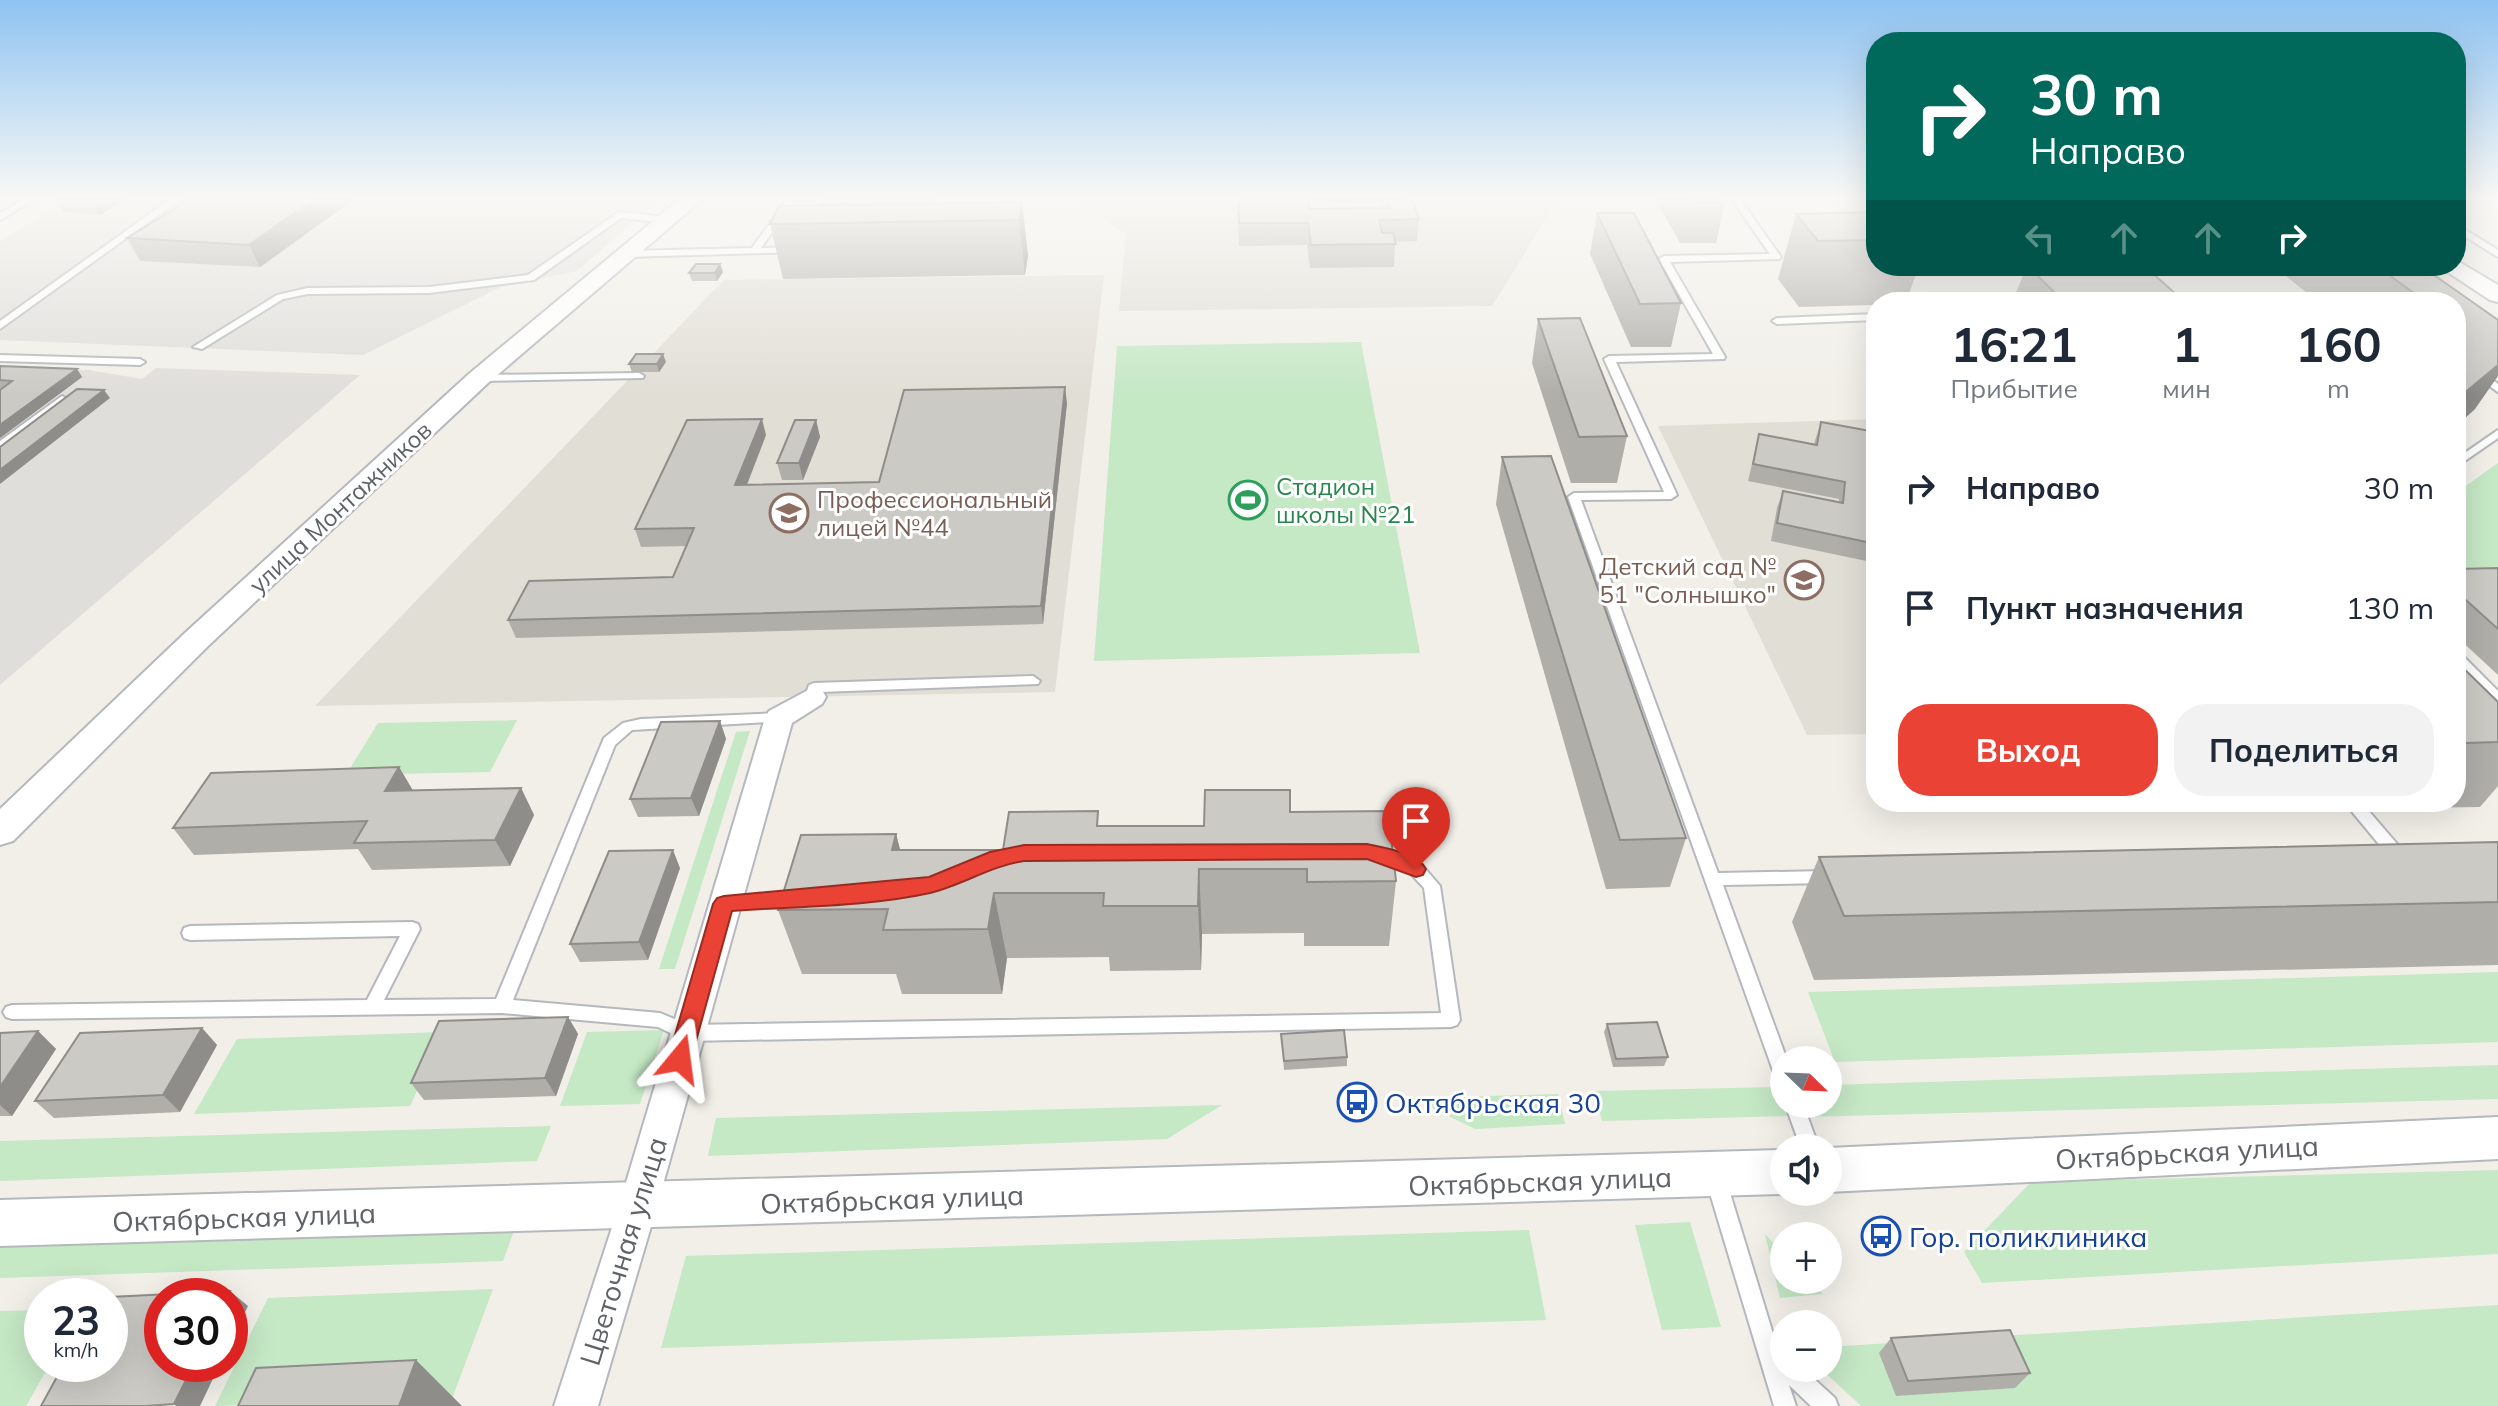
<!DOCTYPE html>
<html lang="ru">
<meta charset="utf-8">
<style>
:root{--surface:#fff;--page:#f2f2f3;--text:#1f2937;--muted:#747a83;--accent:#ea4335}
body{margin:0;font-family:Mulish,sans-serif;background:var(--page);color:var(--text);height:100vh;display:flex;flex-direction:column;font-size:30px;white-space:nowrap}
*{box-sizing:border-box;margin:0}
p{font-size:26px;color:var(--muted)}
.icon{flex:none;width:44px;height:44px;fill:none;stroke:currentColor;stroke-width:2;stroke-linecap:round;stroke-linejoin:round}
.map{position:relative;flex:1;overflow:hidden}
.details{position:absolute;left:1866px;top:292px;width:600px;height:520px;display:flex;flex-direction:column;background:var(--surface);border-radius:32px;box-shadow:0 8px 32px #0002}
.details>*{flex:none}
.top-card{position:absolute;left:1866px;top:32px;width:600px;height:244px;border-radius:32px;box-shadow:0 8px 32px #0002;background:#00695c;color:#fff;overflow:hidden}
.needle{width:52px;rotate:113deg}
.controls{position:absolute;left:1770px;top:1046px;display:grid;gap:16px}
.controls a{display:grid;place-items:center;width:72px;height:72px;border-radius:50%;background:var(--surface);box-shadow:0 8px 32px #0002;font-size:40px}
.speed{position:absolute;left:24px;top:1278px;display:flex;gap:16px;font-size:40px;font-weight:700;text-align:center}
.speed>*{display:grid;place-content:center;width:104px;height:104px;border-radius:50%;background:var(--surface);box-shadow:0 8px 32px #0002;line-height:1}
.speed small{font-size:20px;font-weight:400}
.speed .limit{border:12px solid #d22;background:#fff;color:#111}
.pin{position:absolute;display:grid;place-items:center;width:68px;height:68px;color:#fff;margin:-82px -34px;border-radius:50% 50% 50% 0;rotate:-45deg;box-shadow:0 0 8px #0007}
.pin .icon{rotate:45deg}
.me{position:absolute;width:88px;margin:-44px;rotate:16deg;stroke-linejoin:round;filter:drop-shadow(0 0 6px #0008)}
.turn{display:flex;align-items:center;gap:28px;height:168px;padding:0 32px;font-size:36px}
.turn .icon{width:104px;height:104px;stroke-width:2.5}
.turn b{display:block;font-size:56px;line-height:68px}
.lanes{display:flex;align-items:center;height:76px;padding:0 32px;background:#0003;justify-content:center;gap:40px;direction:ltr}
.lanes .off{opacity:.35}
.eta{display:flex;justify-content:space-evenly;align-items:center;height:136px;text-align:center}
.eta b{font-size:48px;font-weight:700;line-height:56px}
.button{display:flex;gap:16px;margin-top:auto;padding:16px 32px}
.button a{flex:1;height:92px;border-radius:32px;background:var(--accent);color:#fff;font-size:32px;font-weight:700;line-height:92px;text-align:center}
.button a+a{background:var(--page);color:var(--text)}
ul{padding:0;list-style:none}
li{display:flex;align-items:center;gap:24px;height:120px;padding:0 32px}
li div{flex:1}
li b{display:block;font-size:30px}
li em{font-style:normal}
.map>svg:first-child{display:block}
.industrial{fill:#e0deda}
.education{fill:#e1ded6}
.green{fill:#c5e8c5}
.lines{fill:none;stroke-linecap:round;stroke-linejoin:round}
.service-casing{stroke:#b5b8bc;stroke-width:4}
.minor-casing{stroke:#b5b8bc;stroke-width:4}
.tertiary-casing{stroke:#b5b8bc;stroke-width:4}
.service{fill:#fff;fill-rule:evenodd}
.minor{fill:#fff;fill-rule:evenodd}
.tertiary{fill:#fff;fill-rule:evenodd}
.wall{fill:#afaea9;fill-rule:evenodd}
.shaded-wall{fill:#8f8d8a}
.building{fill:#cccac5;stroke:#8f8d8a;stroke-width:2}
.route{fill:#ea4335;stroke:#982c22;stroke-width:2}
.labels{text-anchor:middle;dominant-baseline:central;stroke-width:6;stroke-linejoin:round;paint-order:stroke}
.leisure-label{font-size:24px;fill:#27864d;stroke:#fff;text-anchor:start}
.education-label{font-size:24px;fill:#785e54;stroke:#fff;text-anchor:start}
.street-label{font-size:24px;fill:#5f6368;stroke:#fff}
.near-transit-label{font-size:28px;fill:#164399;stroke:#fff;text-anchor:start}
.near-street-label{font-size:28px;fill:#5f6368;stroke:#fff}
</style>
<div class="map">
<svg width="2498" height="1406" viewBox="0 0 2498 1406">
<rect width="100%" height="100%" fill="#f1efe8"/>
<!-- industrial -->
<path class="industrial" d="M72,198H661L577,271L501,287L363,355L0,340V241Z
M156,368L360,375L0,685V371L89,370L142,379Z"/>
<!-- education -->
<path class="education" d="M1073,198H1559L1492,306L1119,311L1126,234Z
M1937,266H2199L2205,271L1984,276Z
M1104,275L1055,692L315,706L724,280Z
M1876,419V734L1807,735L1658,426Z"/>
<!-- green -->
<path class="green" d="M1361,342L1420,653L1094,661L1117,346Z
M2498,463V573L2456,575V493Z
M517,720L490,772L346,775L378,723Z
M750,731L675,969H659L736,732Z
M2498,972V1042L1835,1062L1808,992Z
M664,1030L640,1104L560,1106L587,1032Z
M444,1032L410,1106L194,1114L237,1039Z
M2498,1065V1099L1804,1117L1800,1104H1828V1085Z
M1776,1087L1787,1116L1602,1121L1594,1091Z
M1558,1094L1565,1124L1475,1129L1412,1098Z
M1222,1105L1167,1139L708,1156L716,1118Z
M551,1126L537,1161L0,1181V1141Z
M2498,1170V1254L1982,1283L1964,1252L2031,1182Z
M519,1217L503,1261L0,1278V1234Z
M1690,1222L1721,1327L1662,1330L1635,1225Z
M1529,1230L1546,1320L661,1348L686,1256Z
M1765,1234L1784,1254V1280H1810L1823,1294L1780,1298Z
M493,1289L452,1399L215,1406L268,1298Z
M2498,1305V1406H1861L1820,1368H1828V1347Z
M42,1310V1364H50L26,1406H0V1311Z"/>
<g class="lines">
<defs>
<path id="service" d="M26,198H37L0,220V213Z
M172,198H182L0,329V321Z
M788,198H796L761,248L794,247L797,248V252L626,257L621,254L626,251L752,248Z
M1731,198H1739L1781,257L1779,259L1670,262L1725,357L1724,359L1616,362L1677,495L1671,499L1581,500L1718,873L1827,871L1833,873L1835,877L1833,881L1827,883L1723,885L1787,1060H1784V1084L1778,1082L1775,1076L1568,497L1574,493L1664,492L1604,359L1609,356L1713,354L1659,259L1664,256L1770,254Z
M619,212L668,217L672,220L668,223L621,218L534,280L429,293L308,294L283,299L202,349L193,347L277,295L308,288L429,287L528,275Z
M2456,224L2498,250V257L2456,231Z
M1876,314V320L1777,324L1772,321L1777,318Z
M2456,354L2498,384V392L2456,362Z
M0,355L140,359L145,362L140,365L0,361Z
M639,373L644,376L643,378L479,381L474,378L479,375Z
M62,396L67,399L66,401L0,449V441Z
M2498,430V438L2456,467V459Z
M2456,653L2461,654L2498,691V704L2493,702L2456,665Z
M1033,676L1040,681L1038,684L820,692L817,700L812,702L805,697L809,685L814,683Z
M779,713L786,718L784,721L632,730L615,745L513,1000L660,1013L689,1025L1441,1013L1424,888L1410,873L1371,858L1369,854L1371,850L1377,848L1422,865L1440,886L1460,1020L1457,1025L1451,1027L687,1041L658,1027L502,1013L12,1019L6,1017L3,1012L6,1007L12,1005L367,1000L400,936L190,940L184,938L182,933L184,928L190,926L412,922L418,924L420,929L384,1000L496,999L604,738L623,723L641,719Z
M2344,802H2361L2404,852L2406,856L2404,860H2392Z
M799,892L805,894L807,898L805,902L799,904L724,910L718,909L716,904L718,899L724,898Z
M1785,1104H1803L1819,1148H1801Z
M1716,1171L1723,1174L1726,1180L1781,1360L1784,1359V1368H1802L1835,1398L1838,1406H1811L1789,1385L1796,1406H1774L1706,1180L1709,1174Z"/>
<path id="minor" d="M812,688L822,690L826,697L822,704L792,723L657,1206L598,1406H554L619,1206L765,718L769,711Z"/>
<path id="tertiary" d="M681,198H704L488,383L207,647L13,841L0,845V809L185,633L470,373Z
M2456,260L2498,285V302L2490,300L2446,271L2443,266H2456Z
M2498,1117V1159L1828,1192V1148Z
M1784,1150V1192H1788L1784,1194L0,1246V1200Z"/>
</defs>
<!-- service casing -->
<use href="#service" class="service-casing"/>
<!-- minor casing -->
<use href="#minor" class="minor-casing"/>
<!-- tertiary casing -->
<use href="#tertiary" class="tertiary-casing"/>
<!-- service -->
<use href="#service" class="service"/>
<!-- minor -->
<use href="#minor" class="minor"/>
<!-- tertiary -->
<use href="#tertiary" class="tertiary"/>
</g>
<!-- wall -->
<path class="wall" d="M55,198H126L100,215L63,212Z
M356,198L260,267L140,261L127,238Z
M1237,198H1407V201L1419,219L1417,241L1395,242L1394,267L1310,268L1307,245L1239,246ZM1377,202L1379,208L1309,209L1308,203Z
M1655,198H1723L1725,202L1716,243H1680Z
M1022,202L1028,256L1025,275L783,279L770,224L822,205V204Z
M1876,212V266H1919L1906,302H1876V305L1799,307L1778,279L1796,214Z
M1597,213L1681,303L1671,347H1631L1590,254Z
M720,264L723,272L717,281H692L689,273Z
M2027,266L2176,294L2172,302H2012Z
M2276,266H2421L2498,320L2475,409L2456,426V302H2318L2275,267Z
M1538,319L1627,436L1617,483H1571L1532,363Z
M666,362L659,372H632L629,364Z
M0,366L77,369L82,377L0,438V390L2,388H0Z
M1067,403L1043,624L516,638L508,620L673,577L687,546L641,547L635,529L766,435L747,485L879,482Z
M816,420L820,437L803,480H782L777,463Z
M1821,422L1876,432V563L1771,541L1777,508L1783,491L1839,502V499L1748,481L1759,434L1814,444Z
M1502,457L1686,838L1670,887L1606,889L1496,504Z
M2498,568V675L2456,636V569Z
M2456,661L2498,702V786L2480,807L2411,808L2406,802H2456Z
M720,721L726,739L699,816L638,817L630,799Z
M399,767L413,791L521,788L534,815L510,866L372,870L358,849L194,855L173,828Z
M1290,812L1396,881L1389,946H1304V933L1202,934L1201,970L1110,971L1109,957L1007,958L1002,994H902L896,974H802L778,910L896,834L900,850H1003L1099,826H1204Z
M2498,842V965L1814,980L1792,922L1819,857Z
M680,868L648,960L580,962L570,944Z
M568,1017L578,1034L556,1096L424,1100L411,1083Z
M1607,1024L1668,1057L1664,1066L1613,1067L1604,1032Z
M202,1028L217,1045L180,1112L54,1118L35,1101Z
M38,1031L56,1049L12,1116H0V1033Z
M1281,1034L1347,1057V1066L1284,1070Z
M1891,1338L2030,1373L2015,1388L1896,1396L1879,1353Z"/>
<!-- shaded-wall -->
<path class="shaded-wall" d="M90,198H126L100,215Z
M316,198H356L260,267L249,245Z
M928,198H935L927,223L925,208Z
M1022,202L1028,256L1025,275L1019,220Z
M720,264L723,272L717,281L715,273Z
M663,354L666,362L659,372L657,364Z
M2498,365V376L2475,409L2456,426V400Z
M77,369L82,377L0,438V425Z
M1065,387L1067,403L1043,624L1041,606Z
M104,390L110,398L0,484V470Z
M762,419L766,435L740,502L735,485Z
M816,420L820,437L803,480L799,463Z
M720,721L726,739L699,816L691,798Z
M399,767L415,794L385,791Z
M521,788L534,815L510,866L495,840Z
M896,834L913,899L892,850Z
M673,850L680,868L648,960L639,942Z
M1199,869L1202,934L1201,970L1198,906Z
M994,893L1007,958L1002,994L988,929Z
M568,1017L578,1034L556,1096L545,1078Z
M202,1028L217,1045L180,1112L163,1095Z
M38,1031L56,1049L12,1116L0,1105V1087Z
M230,1291L248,1306L230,1343V1296H227Z
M416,1360L462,1406H399Z
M194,1364H220L200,1406H176L174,1404Z"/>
<!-- building -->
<path class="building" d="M192,198H316L249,245L127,238Z
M824,198H928L926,204L849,205L850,203L822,204Z
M1238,198H1308L1309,209L1390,208L1389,201H1413L1419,219L1379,220L1382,233H1393L1396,244L1311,245L1308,223H1239Z
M1686,198H1723L1725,202H1689Z
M1022,202L1019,220L770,224L779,206Z
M1876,212V240L1818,241L1796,214Z
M1597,213H1634L1681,303L1640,304Z
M696,264H720L715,273H689Z
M2028,266H2144L2176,294L2059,297Z
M2377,266H2421L2498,320V365L2456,400V338L2465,331L2456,324V302H2426Z
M1580,318L1627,436L1579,437L1538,319Z
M636,354H663L657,364H629Z
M0,366L77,369L0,425V390L12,381L0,380Z
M1065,387L1041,606L508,620L529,581L673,577L694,528L635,529L687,420L762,419L735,485L879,482L904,390Z
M77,389L104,390L0,470V447Z
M795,420H816L799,463H777Z
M1821,422L1876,432V544L1777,523L1783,491L1843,503L1845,482L1753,464L1759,434L1817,445Z
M1551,456L1686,838L1620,840L1502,457Z
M2498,568V629L2456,591V569Z
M2456,661L2498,702V742L2466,743L2456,732Z
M720,721L691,798L630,799L661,722Z
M399,767L385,791L521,788L495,840L354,843L367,821L173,828L211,773Z
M1205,790H1290V812L1388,811L1396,881L1307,882V869H1199L1198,906H1103L1104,893H994L988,929L883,930L888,909L778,910L801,835L896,834L892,850H1003L1009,812L1098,811L1097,826H1204Z
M2498,842V902L1844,916L1819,857Z
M673,850L639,942L570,944L609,851Z
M568,1017L545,1078L411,1083L439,1021Z
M1657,1022L1668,1057L1616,1059L1607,1024Z
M202,1028L163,1095L35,1101L80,1033Z
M1344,1030L1347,1057L1284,1061L1281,1034Z
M38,1031L0,1087V1033Z
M230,1291L227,1296H162V1364H194L174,1404L146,1406H41L64,1364H110V1297Z
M2010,1330L2030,1373L1908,1381L1891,1338Z
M416,1360L399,1406H238L256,1368Z"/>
<!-- sky -->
<linearGradient id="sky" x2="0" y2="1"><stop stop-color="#8fc3f1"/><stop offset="0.5" stop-color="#f9f8f5"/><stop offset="1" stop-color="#f9f8f5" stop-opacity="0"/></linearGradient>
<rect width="2498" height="395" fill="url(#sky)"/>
<!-- route -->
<path class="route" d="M1367,844C1385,848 1417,852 1426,869L1423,875L1416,877L1367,859L1024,861C990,866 963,885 930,893C866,907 797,906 732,911L691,1059L688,1066L680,1069L671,1066L668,1059L713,904L717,898L724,896L929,877L990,852L1024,845Z"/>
<!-- icons -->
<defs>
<symbol id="stadium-ring" viewBox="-11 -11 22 22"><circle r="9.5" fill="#fff" stroke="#2e9e5b" stroke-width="1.5"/><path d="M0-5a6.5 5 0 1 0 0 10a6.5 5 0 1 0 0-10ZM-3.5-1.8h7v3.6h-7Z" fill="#2e9e5b"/></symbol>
<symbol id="university-ring" viewBox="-11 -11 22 22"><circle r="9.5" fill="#fff" stroke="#8d6e63" stroke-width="1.5"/><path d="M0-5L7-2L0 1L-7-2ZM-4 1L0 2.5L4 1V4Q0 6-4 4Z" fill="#8d6e63"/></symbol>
<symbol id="school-ring" viewBox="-11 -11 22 22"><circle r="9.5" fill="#fff" stroke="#8d6e63" stroke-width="1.5"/><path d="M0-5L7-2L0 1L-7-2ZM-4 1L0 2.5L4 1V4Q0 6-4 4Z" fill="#8d6e63"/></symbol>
<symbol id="bus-ring" viewBox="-11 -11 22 22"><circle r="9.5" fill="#fff" stroke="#1a4fb4" stroke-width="1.5"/><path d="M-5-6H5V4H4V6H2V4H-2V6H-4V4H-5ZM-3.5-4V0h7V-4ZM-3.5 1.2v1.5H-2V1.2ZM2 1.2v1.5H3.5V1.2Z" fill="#1a4fb4"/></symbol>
</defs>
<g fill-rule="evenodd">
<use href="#stadium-ring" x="1226" y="478" width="44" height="44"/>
<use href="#university-ring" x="767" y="491" width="44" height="44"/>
<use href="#school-ring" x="1782" y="558" width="44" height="44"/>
<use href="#bus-ring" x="1335" y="1080" width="44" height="44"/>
<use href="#bus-ring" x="1859" y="1214" width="44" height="44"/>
</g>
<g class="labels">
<!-- leisure labels -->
<g class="leisure-label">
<text x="1276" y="486">Стадион<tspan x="1276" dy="28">школы №21</tspan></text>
</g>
<!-- education labels -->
<g class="education-label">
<text x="817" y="499">Профессиональный<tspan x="817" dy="28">лицей №44</tspan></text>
<text x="1776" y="566" text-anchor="end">Детский сад №<tspan x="1776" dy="28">51 "Солнышко"</tspan></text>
</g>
<!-- street labels -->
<g class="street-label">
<text transform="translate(340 507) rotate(-43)">улица Монтажников</text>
</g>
<!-- near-transit labels -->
<g class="near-transit-label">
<text x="1385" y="1102">Октябрьская 30</text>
<text x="1909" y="1236">Гор. поликлиника</text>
</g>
<!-- near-street labels -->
<g class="near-street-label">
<text transform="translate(2187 1152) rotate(-3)">Октябрьская улица</text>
<text transform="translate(1540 1181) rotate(-2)">Октябрьская улица</text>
<text transform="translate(892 1199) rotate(-2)">Октябрьская улица</text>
<text transform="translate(244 1217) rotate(-2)">Октябрьская улица</text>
<text transform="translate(623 1251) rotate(-73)">Цветочная улица</text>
</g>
</g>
</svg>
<div class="controls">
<a><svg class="needle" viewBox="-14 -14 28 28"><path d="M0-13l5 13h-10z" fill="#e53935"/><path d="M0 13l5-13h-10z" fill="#747a83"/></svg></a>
<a><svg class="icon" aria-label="sound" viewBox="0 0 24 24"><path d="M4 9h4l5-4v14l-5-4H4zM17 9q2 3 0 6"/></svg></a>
<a>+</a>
<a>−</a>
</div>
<div class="speed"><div>23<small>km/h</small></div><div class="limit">30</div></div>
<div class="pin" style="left:1416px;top:869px;background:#d93025"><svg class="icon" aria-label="arrive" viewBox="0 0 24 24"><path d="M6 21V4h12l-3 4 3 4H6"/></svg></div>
<svg class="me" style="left:680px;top:1059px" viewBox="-20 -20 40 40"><path d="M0-17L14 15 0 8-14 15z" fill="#ea4335" stroke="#fff" stroke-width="4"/></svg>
<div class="top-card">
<div class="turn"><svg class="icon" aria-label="right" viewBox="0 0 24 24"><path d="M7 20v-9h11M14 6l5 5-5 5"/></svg><div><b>30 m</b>Направо</div></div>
<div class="lanes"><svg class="icon off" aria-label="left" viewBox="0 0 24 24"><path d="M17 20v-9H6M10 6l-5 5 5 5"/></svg><svg class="icon off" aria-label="ahead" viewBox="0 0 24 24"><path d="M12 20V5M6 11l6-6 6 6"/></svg><svg class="icon off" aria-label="ahead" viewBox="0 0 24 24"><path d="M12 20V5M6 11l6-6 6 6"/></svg><svg class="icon" aria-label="right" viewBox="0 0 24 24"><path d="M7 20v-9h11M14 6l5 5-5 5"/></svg></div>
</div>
<section class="details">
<div class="eta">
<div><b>16:21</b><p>Прибытие</p></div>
<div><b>1</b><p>мин</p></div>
<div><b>160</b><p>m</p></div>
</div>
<ul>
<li><svg class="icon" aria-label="right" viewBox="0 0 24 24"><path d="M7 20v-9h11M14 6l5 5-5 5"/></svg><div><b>Направо</b></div><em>30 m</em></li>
<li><svg class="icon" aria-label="arrive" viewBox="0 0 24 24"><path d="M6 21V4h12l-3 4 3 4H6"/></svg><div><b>Пункт назначения</b></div><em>130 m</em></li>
</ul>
<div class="button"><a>Выход</a><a>Поделиться</a></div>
</section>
</div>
